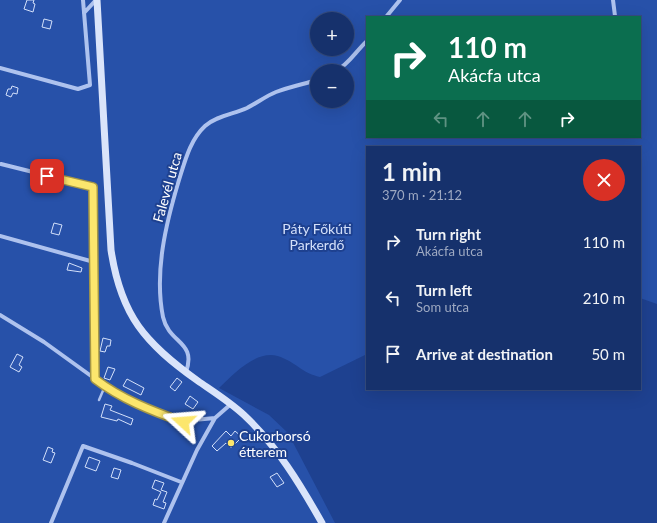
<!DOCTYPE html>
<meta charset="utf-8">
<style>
:root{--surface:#16316c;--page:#1f3972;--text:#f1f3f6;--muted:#9ea9c2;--line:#354c7f}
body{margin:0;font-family:Lato,sans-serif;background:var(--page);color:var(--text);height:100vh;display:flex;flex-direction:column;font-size:15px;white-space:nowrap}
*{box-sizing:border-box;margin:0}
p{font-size:13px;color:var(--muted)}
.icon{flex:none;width:22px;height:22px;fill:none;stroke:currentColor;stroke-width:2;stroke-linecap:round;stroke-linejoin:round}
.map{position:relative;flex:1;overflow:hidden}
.drawer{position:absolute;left:366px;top:146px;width:275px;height:244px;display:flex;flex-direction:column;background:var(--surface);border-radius:0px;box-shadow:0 4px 16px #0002,0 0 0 1px var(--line)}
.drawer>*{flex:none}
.hud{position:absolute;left:366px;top:16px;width:275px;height:122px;border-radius:0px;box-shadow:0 4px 16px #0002,0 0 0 1px var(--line);background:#0b6e4f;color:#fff;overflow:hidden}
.fabs{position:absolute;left:310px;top:12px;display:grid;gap:8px}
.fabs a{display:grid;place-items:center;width:44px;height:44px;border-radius:50%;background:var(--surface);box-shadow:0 4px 16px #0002,0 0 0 1px var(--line);font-size:20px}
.pin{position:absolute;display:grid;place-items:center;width:34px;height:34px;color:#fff;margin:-17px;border-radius:8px;box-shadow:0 2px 6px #0006}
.me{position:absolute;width:44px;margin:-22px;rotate:289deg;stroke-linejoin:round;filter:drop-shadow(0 0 3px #0008)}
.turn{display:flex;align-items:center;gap:14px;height:84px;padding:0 16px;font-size:18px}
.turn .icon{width:52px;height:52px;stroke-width:2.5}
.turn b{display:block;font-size:28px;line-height:34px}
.lanes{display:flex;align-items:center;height:38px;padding:0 16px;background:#0003;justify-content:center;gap:20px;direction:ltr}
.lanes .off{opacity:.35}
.round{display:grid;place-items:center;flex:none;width:42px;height:42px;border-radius:21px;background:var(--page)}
.summary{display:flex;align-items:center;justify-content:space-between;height:68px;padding:0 16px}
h1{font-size:24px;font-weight:700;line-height:30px}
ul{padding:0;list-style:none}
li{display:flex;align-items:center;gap:12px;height:56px;padding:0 16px}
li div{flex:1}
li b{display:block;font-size:15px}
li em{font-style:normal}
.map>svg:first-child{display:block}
.green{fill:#2751a9;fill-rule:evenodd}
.building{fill:#2d56ae;stroke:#d3e0fa}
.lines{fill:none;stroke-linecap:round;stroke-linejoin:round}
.service{stroke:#aec2ee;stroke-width:2.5}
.minor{stroke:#aec2ee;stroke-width:4}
.secondary{stroke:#dae4fa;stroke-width:7}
.route-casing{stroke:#a49647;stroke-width:10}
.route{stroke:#fce66d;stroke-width:7}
.poi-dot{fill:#fce66d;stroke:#1e4190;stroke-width:1.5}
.labels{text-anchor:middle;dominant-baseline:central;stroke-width:4;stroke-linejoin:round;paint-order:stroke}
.street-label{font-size:14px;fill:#fff;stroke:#1e4190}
.park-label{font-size:14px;fill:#d3e0fa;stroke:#1e4190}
.poi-label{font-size:14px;fill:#fff;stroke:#1e4190;text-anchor:start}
</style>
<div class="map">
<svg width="657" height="523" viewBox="0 0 657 523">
<rect width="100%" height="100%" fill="#1e4190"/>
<!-- green -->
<path class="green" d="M0,0H657V304L640,298V147H367V354L320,377C303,373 300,366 285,359C260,345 236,372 219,388L269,415L288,433L335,523H0ZM367,17H640V137H367ZM317,19H347V49H317ZM317,71H347V101H317Z"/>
<!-- building -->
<path class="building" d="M27,0H34L33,3L35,4L33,12L24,9Z
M44,19L52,21L50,29L42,27Z
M12,86L18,88L17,94L13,93L11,97L6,95L8,89H11Z
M54,223L62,225L59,235L51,233Z
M69,263L82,268L81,272L67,270Z
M103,338L111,340L110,346H107L105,352L100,351Z
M17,354L23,357L19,365L22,367L19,372L10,367Z
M108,367L115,369L110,380L104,378Z
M177,378L182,382L175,391L170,387Z
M127,379L144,388L141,395L123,386Z
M190,396L198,402L193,409L185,404Z
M105,404L112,406L110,410L133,419L131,425L118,419L117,421L101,417Z
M226,431L231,436L235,431L242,437L231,448L226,443L217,451L212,446Z
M48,447L53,449L52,452L55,453L51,463L43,460Z
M89,457L100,461L96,471L85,467Z
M114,468L121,470L118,479L111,477Z
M277,473L284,483L277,487L270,477Z
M155,480L164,483L161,490L167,492L163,502L166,503L164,509L153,505L155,499L157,500L161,492L152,488Z"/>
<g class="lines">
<!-- service -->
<path class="service" d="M99,400L105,386"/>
<!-- minor -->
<path class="minor" d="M613,0L615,16
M84,13L96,0
M386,17L400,0
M0,68L78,89L90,85L83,0
M336,71C349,64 356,51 367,41
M1,164L93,187L95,379
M0,236L94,262
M0,315L44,342L105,386L122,397L159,413L183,421L215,418L231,404
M186,372C197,341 169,344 163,317C154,272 166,223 179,180C185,161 190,140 205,126C216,116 234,114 247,108C257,103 266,96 276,92C289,87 304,84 317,80
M51,523L83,446L132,463L181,482
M164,523L197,450L215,418"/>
<!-- secondary -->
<path class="secondary" d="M97,0L111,250C121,316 145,343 198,381C214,392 230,402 244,415C277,446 300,484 322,523"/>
</g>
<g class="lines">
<defs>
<path id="route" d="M47,176L93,187L95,379C121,399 152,411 183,422"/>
</defs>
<!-- route casing -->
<use href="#route" class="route-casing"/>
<!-- route -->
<use href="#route" class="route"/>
</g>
<!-- markers -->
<circle class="poi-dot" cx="231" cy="443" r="4"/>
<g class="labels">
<!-- street labels -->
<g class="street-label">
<text transform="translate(167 187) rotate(-74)">Falevél utca</text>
</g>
<!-- park labels -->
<g class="park-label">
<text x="317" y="228">Páty Főkúti<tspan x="317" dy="16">Parkerdő</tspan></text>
</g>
<!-- poi labels -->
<g class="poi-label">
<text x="239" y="435">Cukorborsó<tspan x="239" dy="16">étterem</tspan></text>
</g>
</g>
</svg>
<div class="fabs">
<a>+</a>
<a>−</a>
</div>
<div class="pin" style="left:47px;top:176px;background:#d93025"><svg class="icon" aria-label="arrive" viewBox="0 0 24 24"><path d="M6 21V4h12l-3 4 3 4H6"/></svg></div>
<svg class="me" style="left:183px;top:422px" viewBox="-20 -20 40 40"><path d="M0-17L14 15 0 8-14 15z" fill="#fce66d" stroke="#fff" stroke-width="4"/></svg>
<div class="hud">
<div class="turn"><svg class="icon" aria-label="right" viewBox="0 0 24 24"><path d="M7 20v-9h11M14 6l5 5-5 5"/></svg><div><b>110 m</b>Akácfa utca</div></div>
<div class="lanes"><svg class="icon off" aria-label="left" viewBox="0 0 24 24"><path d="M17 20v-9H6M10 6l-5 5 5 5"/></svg><svg class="icon off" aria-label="ahead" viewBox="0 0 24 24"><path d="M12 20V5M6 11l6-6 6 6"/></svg><svg class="icon off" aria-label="ahead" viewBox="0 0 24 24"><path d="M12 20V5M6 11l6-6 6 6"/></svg><svg class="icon" aria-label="right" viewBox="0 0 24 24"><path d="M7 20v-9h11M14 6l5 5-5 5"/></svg></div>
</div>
<section class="drawer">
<div class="summary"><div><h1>1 min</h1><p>370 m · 21:12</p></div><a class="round" style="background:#d93025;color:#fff"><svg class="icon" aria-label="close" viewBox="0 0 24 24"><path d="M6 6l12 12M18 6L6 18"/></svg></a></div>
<ul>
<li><svg class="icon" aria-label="right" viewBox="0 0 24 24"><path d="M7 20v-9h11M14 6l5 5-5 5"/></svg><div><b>Turn right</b><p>Akácfa utca</p></div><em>110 m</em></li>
<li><svg class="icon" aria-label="left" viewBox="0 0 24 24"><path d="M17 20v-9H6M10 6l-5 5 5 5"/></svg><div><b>Turn left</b><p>Som utca</p></div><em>210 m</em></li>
<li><svg class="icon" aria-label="arrive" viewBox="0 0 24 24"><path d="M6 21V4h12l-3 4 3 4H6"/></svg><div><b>Arrive at destination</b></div><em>50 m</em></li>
</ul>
</section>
</div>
